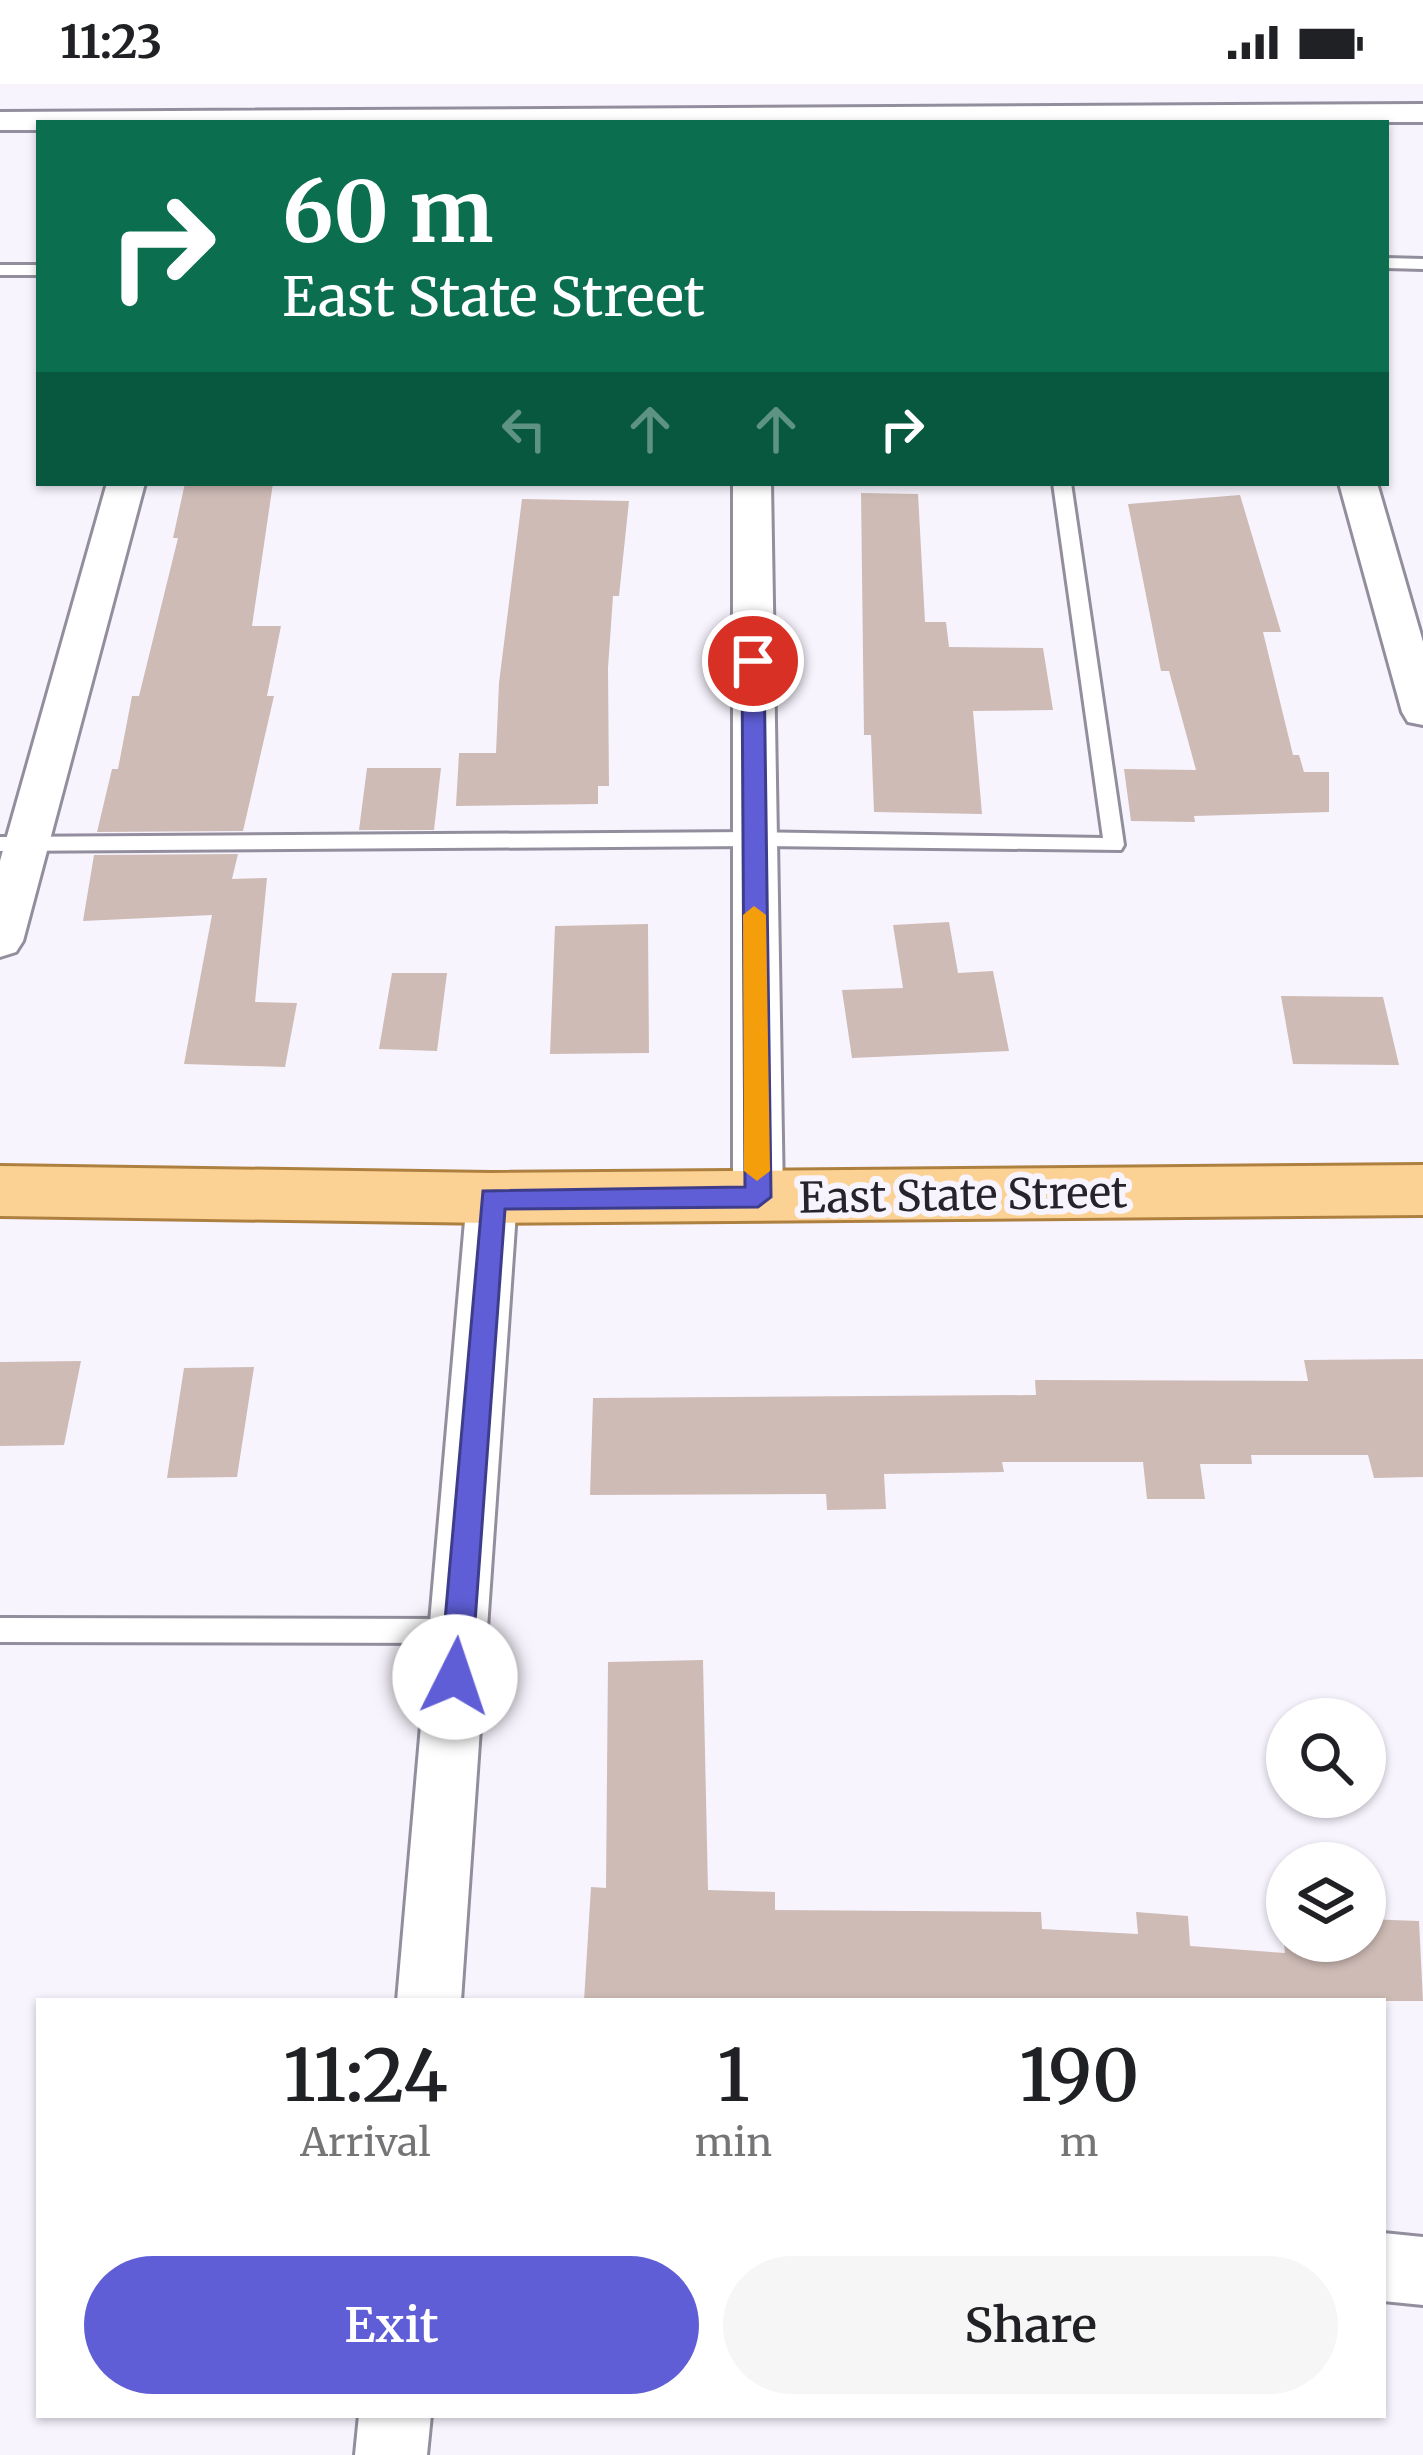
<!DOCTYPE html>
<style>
:root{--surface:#fff;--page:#f6f6f6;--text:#202124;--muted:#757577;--accent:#5f5ed6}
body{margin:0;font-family:Merriweather,serif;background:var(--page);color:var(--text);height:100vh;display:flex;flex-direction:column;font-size:45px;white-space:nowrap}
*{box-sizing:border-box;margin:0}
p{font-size:39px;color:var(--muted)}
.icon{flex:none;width:66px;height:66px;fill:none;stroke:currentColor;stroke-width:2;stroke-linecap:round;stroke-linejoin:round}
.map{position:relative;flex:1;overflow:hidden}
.sheet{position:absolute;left:36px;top:1914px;width:1350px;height:420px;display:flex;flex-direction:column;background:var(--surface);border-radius:0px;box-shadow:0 3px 9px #0004}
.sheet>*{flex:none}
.guide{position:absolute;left:36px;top:36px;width:1353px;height:366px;border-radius:0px;box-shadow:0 3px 9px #0004;background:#0b6e4f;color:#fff;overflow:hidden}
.controls{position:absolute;left:1266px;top:1614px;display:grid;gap:24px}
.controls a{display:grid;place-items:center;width:120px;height:120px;border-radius:50%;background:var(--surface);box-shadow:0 3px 9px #0004;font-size:60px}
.pin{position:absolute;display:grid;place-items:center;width:102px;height:102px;color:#fff;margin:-51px;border:6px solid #fff;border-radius:50%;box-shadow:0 3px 12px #0007}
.me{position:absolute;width:132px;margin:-66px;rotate:4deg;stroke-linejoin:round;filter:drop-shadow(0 0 9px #0008)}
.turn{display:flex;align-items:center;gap:42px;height:252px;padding:0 48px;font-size:54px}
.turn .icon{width:156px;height:156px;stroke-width:2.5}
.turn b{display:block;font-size:84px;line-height:102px}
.lanes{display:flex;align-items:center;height:114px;padding:0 48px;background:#0003;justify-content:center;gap:60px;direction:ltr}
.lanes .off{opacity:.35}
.eta{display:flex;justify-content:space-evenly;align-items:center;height:204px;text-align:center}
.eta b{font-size:72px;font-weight:600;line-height:84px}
.cta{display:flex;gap:24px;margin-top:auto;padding:24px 48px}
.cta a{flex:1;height:138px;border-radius:72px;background:var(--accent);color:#fff;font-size:48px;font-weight:600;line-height:138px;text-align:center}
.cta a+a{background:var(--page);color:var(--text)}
.status{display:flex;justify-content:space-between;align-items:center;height:84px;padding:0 60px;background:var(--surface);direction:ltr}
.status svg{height:33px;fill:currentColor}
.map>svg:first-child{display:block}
.building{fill:#cebbb6}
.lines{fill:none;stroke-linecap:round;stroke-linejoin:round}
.lane-casing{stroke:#938e9d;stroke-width:6}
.street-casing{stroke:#938e9d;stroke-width:6}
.primary-casing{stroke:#ae8040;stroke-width:6}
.lane{fill:#fff;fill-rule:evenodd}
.street{fill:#fff;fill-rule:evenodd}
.primary{fill:#fbd194;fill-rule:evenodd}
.route{fill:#5f5ed6;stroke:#3e3d8b;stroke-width:3}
.slow{fill:#f59e0b}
.labels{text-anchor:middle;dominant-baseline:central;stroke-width:12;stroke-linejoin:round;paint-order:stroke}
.street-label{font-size:42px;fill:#26242a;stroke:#f8f4fe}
</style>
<div class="status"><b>11:23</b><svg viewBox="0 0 49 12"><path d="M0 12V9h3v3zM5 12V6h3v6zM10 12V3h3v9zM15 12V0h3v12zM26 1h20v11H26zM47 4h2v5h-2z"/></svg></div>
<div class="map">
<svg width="1423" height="2371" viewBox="0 0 1423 2371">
<rect width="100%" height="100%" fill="#f8f4fe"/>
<!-- building -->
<path class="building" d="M185,399H273L252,542H281L267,612H274L243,747L97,748L112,685H118L132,612H139L178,454H173Z
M861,409L918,410L925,538H946L949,563L1043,564L1053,626L973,627L982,730L874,728L871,651H864Z
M1240,411L1281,548H1263L1293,671H1299L1304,688H1329V728L1194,732L1195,738L1131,737L1124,685L1196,686L1169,587H1161L1128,420Z
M522,415L629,417L619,512H613L608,584L609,702H598V720L456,722L459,669H496L499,599Z
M367,684H441L434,746H359Z
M238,770L232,795L267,794L255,918L297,919L285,983L184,980L212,831L83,837L94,771Z
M949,838L958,889L993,887L1009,967L852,974L842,906L903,904L893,841Z
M648,840L649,969L550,970L555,842Z
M392,889H447L437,967L379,965Z
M1281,912L1383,913L1399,981L1293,980Z
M1423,1275V1393L1374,1394L1368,1371H1251L1252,1380H1200L1205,1415H1147L1143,1378H1002L1004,1388L884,1390L886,1425L827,1426L826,1410L590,1411L593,1314L1036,1311L1035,1296L1308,1297L1304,1276Z
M81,1277L64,1361L0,1362V1278Z
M254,1283L237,1393L167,1394L184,1284Z
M703,1576L708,1806L775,1808V1826L1041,1828L1042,1845L1138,1850L1136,1828L1188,1832L1190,1862L1285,1869L1281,1831H1287V1857H1365V1835L1419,1837L1423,1917H584L591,1803L606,1804L608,1578Z"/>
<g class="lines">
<defs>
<path id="lane" d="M1386,174L1423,175V185L1386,184Z
M0,181H39V191H0Z
M1053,399H1071L1124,761L1121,766L754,762L0,767V753L754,748L1103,754Z
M0,1534L459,1535L469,1538L473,1547L469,1556L459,1559L0,1558Z"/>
<path id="street" d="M1423,20V38L39,39V46H0V28Z
M107,399H145L23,857L16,868L0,873V777Z
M733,399H771L783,1113L776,1127L758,1133L740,1127L733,1113Z
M1339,399H1377L1423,558V641L1408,638L1402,628Z
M492,1094L510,1100L517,1114L461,1917H397L467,1114L474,1100Z
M1383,2149L1423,2153V2221L1383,2217Z
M359,2331H431L427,2371H355Z"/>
<path id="primary" d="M1423,1081V1131L492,1139L0,1132V1082L492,1089Z"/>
</defs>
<!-- lane casing -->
<use href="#lane" class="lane-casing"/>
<!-- street casing -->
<use href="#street" class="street-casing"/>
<!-- primary casing -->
<use href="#primary" class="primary-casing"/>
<!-- lane -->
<use href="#lane" class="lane"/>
<!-- street -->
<use href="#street" class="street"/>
<!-- primary -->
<use href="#primary" class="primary"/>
</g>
<!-- route -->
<path class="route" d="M753,570L764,577L771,1113L758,1123L505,1125L471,1593L466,1603L455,1607L444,1603L440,1593L483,1107L745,1103L742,577Z"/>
<!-- slow -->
<path class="slow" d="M754,822L766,831L770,1087L757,1097L744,1087L743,831Z"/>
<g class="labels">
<!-- street labels -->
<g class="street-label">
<text transform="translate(963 1111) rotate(-1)">East State Street</text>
</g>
</g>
</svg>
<div class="controls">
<a><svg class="icon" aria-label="search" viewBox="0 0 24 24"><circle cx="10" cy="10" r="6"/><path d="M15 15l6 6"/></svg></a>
<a><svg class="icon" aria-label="layers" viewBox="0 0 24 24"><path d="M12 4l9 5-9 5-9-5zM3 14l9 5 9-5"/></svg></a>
</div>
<div class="pin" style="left:753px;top:577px;background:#d93025"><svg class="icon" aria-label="arrive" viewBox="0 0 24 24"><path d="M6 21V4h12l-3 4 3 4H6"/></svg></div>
<svg class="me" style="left:455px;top:1593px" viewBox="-20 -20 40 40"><circle r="19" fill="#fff"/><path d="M0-13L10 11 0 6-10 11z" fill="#5f5ed6"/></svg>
<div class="guide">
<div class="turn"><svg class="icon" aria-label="right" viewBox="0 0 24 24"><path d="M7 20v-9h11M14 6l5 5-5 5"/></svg><div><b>60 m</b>East State Street</div></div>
<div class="lanes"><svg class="icon off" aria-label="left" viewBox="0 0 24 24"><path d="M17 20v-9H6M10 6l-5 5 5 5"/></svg><svg class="icon off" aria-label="ahead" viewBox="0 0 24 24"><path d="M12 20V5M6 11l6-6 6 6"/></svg><svg class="icon off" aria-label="ahead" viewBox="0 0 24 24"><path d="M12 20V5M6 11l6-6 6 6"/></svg><svg class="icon" aria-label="right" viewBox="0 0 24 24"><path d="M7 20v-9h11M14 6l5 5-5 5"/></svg></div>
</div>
<section class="sheet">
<div class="eta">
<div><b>11:24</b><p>Arrival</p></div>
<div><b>1</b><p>min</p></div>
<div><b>190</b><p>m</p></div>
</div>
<div class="cta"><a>Exit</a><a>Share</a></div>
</section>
</div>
